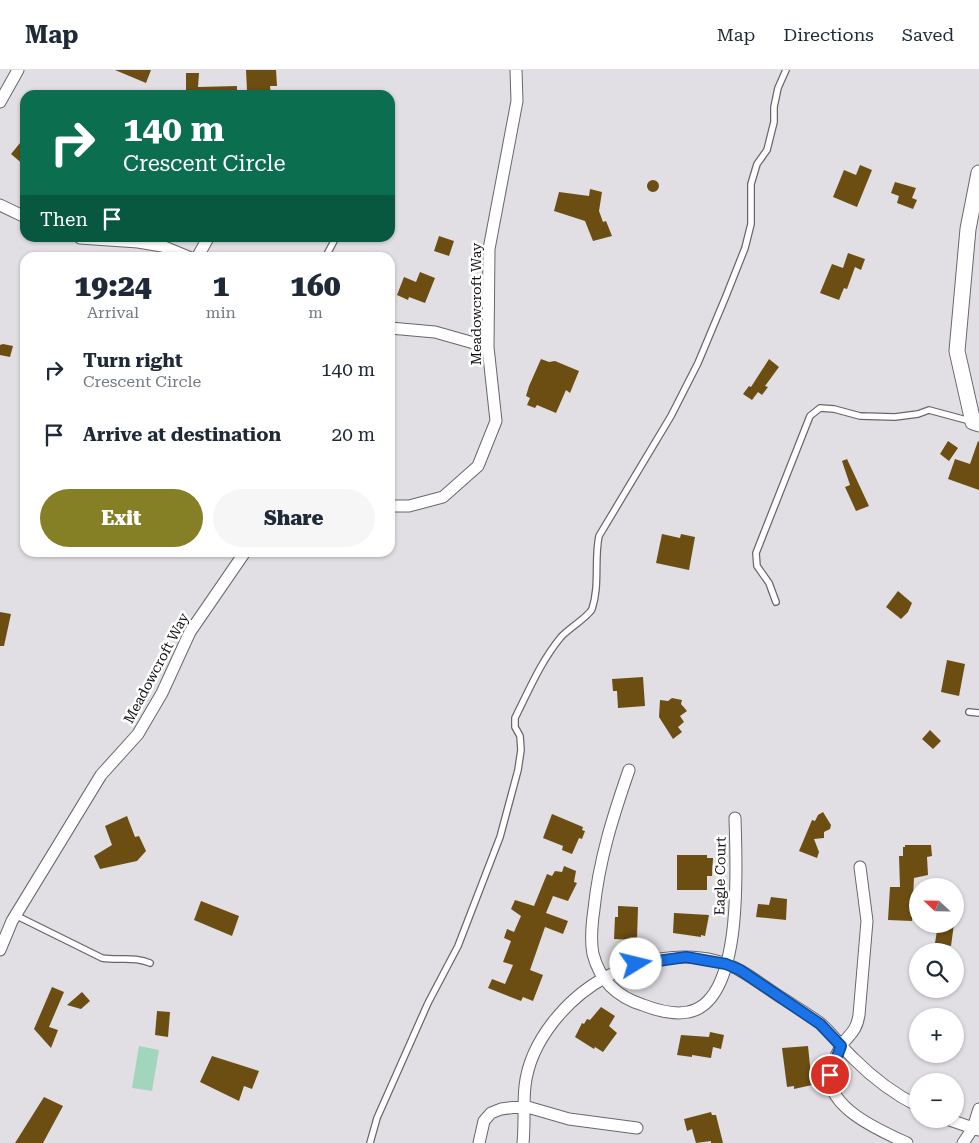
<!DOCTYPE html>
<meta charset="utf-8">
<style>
:root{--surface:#fff;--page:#f6f6f7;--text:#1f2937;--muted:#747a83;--line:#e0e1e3;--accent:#857f26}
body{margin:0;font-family:"Roboto Serif",serif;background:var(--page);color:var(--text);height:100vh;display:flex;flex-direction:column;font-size:19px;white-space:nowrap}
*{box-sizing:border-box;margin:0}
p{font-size:16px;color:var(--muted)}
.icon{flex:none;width:28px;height:28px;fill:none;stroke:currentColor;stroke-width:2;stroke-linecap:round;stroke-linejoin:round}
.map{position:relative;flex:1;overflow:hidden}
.side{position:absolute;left:20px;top:182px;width:375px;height:305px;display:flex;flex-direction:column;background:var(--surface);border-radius:15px;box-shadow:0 1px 4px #0004}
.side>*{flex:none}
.hud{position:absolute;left:20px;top:20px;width:375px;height:152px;border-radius:15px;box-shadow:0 1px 4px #0004;background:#0b6e4f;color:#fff;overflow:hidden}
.needle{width:32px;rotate:292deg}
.tools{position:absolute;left:909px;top:808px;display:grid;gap:10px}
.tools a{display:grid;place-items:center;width:55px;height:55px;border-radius:50%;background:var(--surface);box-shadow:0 1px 4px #0004;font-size:25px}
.pin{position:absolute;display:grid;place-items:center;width:42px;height:42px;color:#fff;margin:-21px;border:2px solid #fff;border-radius:50%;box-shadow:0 1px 5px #0007}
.me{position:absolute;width:55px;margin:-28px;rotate:81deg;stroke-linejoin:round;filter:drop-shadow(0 0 4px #0008)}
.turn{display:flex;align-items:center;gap:18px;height:105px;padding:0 20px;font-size:22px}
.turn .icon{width:65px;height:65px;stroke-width:2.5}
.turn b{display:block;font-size:35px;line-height:42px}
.then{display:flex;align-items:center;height:48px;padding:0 20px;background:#0003;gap:10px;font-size:19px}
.eta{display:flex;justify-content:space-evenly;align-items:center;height:85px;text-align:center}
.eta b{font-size:30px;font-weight:800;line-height:35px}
.action{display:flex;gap:10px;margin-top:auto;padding:10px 20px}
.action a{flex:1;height:58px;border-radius:30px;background:var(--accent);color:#fff;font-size:20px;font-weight:800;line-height:58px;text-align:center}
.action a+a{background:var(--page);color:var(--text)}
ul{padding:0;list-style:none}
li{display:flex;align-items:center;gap:15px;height:65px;padding:0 20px}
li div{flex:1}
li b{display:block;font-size:19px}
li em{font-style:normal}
header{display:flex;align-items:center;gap:30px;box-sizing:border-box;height:70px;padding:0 25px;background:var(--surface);border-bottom:1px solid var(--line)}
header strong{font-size:24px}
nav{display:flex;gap:28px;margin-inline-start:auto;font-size:18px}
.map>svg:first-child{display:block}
.green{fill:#a3d5bc}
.building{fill:#6c4e13}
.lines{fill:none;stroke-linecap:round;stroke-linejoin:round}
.service-casing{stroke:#69676b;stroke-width:8}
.minor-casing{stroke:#69676b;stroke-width:13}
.tertiary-casing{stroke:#69676b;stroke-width:17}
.service{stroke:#fff;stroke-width:5.5}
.minor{stroke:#fff;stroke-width:11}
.tertiary{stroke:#fff;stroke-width:15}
.route-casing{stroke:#114b97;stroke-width:12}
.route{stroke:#1a73e8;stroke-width:9}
.labels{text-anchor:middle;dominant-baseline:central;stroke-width:5;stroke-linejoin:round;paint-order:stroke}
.street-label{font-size:14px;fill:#111112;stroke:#fff}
</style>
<header>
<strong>Map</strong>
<nav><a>Map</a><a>Directions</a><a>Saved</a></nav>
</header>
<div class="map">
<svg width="979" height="1073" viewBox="0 0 979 1073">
<rect width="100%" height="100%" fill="#e1dfe4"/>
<!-- green -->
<path class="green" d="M139,976L159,980L152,1021L132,1018Z"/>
<!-- building -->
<path class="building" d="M115,0H151L146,13Z
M246,0H276L277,16H270L271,25H260V21H247Z
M186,3H199L198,17L237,16V25H194V21H186Z
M25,67V96L11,84Z
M860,95L872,100L857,137L833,127L844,100L856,105Z
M647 116a6 6 0 1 1 12 0a6 6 0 1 1-12 0Z
M895,112L916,118L912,128L917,130L913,139L897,133L899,126L891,123Z
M590,119L602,122L599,141L603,152L606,151L612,166L593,171L585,151L554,141L559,122L589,126Z
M439,166L454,171L449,186L434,181Z
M848,183L865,189L861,200L855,197L847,219L844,218L839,230L820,223L832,194L843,198Z
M420,202L435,208L425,233L409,227L408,230L397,225L404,207L416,212Z
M3,274L13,276L10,287L0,285V275Z
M541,289L549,292L555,291L579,301L570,323L566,320L556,343L537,335L535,338L527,335L530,328L526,326L529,316Z
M769,289L779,297L765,316L768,317L762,325L758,322L752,330L743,324L749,316L751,317Z
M948,371L958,378L949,391L940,384Z
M978,371L979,372V420L948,409L955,389L970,394Z
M847,389L869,436L856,441L845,417L850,415L842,391Z
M662,464L680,468L681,464L695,467L689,500L656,493Z
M898,521L912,533L908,542L901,549L886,537Z
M0,542L11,544L4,576H0Z
M947,590L965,594L959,626L941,622Z
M643,607L645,636L618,638L617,621H613L612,609Z
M672,628L682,630L681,634L687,641L680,646L684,652L678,657L682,662L673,669L659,647L660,630L668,631Z
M930,660L941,671L933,679L922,669Z
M823,742L831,755L830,759L824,762V768L814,769L819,782L817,788L799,781L812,750L815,751L818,745Z
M552,744L583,757L582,760L585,761L582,769L579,768L572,784L562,780L563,776L543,768Z
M127,746L135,767L139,766L146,781L137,791L100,799L94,786L112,775L105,756Z
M905,775H931L932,786L927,787L928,805L914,808L912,851L888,850L890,817H900L899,786H903V777H905Z
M677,785H707V788H713L712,806H707V820H677Z
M564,796L576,801L574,812L577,813L568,831L553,826L546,843L568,851L563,864L545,857L530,900L543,905L533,931L523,927L521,931L488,918L492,909L505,914L513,895L503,892L511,871L504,868L507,859L514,862L521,846L511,839L515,830L534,836L547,804L552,806L555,801L562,802Z
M771,827L787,829L786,850L756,847L758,834L769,835Z
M201,831L239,846L232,866L194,850Z
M618,836L638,837L637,870L614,869L615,847H618Z
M674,843L709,845L705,866L701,865V867L673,863Z
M938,854H954L951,876L935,873Z
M52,917L64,922L49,957L58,960L51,978L34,959Z
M82,922L90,931L81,939L67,935Z
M601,937L615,946L609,956L617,963L603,982L595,977L594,979L575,967L582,953L584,954L587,949L590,950Z
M157,941L170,942L168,967L155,965Z
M710,962L724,965L721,979L713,977L711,988L692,985V987L677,985L681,965L709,967Z
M808,976L812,1015L794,1019V1016L787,1017L782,978Z
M212,986L259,1001L252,1019L244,1016L239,1031L200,1012Z
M44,1027L63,1036L43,1073H15Z
M711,1042L712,1045H716L723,1073H711V1071L696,1073L692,1059L687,1061L684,1049Z"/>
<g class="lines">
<defs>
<path id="service" d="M325,188L334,171V168
M776,532L769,513L757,496L756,483L810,346L820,338L834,339L860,346L895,347L918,344L929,340L970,351
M969,642L979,643
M15,845L102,888C119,891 135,886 150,893
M370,1073L377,1048L428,933L458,876L500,767L518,700L521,680L520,666L515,657V648C529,620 541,591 561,567C568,559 588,547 592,539C600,515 594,490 599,466L671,346L698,293L726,226L745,178L751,154V114L757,94L767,80L774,52V37L778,18L786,0"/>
<path id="minor" d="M0,32L18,0
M0,135L25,147
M80,168L138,172L162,176L191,188
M197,188L208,168
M390,258L435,262L488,277
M390,436H409L443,427L478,396L496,351L488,277L489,179L517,31L516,0
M629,700C613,746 599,790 594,839C592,853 590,870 593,884C600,911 617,927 643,935C656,940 674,945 688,942C745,932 736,791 735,748
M860,797L867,851L859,945C856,965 846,965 839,980C835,988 830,997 830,1006C829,1039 881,1061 907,1073
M0,880L12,851L101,705L138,664L162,623L190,562L245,482
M947,1049L979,1060
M479,1073L484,1051L491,1043L501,1039L524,1036L569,1049L637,1058
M523,1073C525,1054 523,1035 525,1016C530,971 567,928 606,907C645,886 701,878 741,901C755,909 768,919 782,928C794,936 808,944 820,953C832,963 842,978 854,989C873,1008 894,1024 918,1036
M963,1073L973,1058L979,1039"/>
<path id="tertiary" d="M979,103L968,159L957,281L973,352L979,354"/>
</defs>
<!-- service casing -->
<use href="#service" class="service-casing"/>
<!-- minor casing -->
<use href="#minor" class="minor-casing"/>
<!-- tertiary casing -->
<use href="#tertiary" class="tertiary-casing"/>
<!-- service -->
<use href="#service" class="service"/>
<!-- minor -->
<use href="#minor" class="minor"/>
<!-- tertiary -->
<use href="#tertiary" class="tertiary"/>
</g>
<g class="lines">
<defs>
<path id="route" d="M636,894L686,887L726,894L740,900L820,954L841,976L830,1005"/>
</defs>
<!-- route casing -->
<use href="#route" class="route-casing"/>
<!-- route -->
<use href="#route" class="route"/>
</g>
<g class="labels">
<!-- street labels -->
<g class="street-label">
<text transform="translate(476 234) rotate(-90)">Meadowcroft Way</text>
<text transform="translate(156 598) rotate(-62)">Meadowcroft Way</text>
<text transform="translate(720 806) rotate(-89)">Eagle Court</text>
</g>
</g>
</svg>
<div class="tools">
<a><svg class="needle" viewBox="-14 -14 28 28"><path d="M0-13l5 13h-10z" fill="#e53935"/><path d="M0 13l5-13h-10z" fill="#747a83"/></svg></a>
<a><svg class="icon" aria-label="search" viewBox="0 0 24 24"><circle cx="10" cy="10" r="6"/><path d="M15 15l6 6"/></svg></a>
<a>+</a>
<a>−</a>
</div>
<div class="pin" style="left:830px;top:1005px;background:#d93025"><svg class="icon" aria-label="arrive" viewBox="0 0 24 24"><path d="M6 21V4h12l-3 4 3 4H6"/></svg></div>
<svg class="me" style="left:636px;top:894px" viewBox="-20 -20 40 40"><circle r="19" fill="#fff"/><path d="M0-13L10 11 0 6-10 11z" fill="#1a73e8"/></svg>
<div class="hud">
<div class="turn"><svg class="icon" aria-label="right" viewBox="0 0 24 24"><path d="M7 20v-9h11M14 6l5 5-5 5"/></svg><div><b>140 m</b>Crescent Circle</div></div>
<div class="then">Then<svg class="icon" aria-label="arrive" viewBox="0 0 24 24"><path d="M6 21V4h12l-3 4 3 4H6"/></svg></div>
</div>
<section class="side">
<div class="eta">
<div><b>19:24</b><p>Arrival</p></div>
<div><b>1</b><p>min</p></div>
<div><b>160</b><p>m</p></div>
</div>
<ul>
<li><svg class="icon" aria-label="right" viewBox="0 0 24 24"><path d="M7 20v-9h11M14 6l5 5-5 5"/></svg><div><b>Turn right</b><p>Crescent Circle</p></div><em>140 m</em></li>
<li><svg class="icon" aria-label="arrive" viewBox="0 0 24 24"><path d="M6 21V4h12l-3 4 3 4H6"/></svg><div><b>Arrive at destination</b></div><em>20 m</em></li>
</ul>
<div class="action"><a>Exit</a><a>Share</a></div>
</section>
</div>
